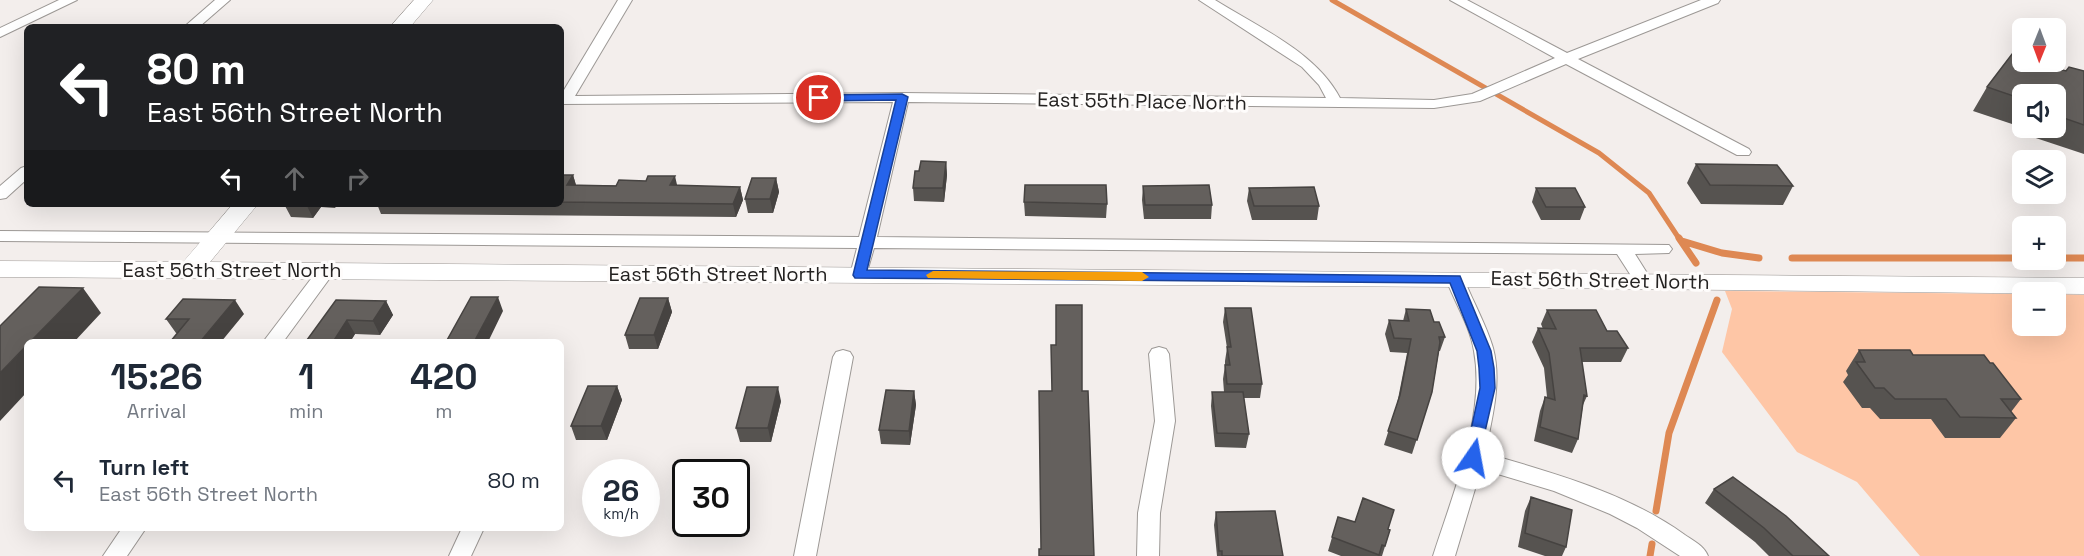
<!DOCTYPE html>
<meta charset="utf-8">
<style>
:root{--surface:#fff;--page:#f2f2f3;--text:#1f2937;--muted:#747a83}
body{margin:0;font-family:"Space Grotesk",sans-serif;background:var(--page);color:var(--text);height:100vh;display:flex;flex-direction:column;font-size:22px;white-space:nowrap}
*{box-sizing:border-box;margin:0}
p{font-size:20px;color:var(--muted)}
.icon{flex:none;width:33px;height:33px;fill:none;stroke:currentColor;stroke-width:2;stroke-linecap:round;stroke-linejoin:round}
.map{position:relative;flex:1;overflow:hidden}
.drawer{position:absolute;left:24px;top:339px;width:540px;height:192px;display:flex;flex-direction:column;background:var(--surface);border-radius:9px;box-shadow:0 6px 24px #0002}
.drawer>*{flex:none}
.banner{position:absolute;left:24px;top:24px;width:540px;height:183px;border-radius:9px;box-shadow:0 6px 24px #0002;background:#202124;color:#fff;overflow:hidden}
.needle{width:39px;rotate:181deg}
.tools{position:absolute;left:2012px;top:18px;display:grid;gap:12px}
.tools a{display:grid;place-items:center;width:54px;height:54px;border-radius:9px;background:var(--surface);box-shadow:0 6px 24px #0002;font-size:30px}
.speed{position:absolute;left:582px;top:459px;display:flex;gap:12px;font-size:30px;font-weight:700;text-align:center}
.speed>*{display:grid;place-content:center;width:78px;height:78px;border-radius:50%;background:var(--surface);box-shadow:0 6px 24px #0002;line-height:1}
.speed small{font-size:15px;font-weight:400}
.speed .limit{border:3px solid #111;border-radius:9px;background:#fff;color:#111}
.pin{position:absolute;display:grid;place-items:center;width:51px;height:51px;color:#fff;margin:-26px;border:3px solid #fff;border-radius:50%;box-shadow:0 2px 6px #0007}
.me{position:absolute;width:66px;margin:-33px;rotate:12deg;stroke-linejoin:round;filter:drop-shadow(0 0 4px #0008)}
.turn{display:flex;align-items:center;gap:21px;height:126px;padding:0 24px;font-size:27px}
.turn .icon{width:78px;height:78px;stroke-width:2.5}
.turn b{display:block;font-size:42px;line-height:51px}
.lanes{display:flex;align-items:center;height:57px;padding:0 24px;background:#0003;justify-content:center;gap:30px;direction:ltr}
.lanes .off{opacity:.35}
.eta{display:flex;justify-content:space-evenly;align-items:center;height:102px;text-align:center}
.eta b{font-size:36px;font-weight:700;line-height:42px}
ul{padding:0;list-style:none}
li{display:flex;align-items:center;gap:18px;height:78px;padding:0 24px}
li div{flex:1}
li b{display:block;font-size:22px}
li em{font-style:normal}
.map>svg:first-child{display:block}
.green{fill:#fec6a6}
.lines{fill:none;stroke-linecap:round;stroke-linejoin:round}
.stream-far1{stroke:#de8853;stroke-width:5}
.stream{stroke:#de8853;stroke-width:7}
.street-casing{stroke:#9c9895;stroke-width:2}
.secondary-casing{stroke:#9c9895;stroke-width:1}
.street{fill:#fff;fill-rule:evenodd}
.secondary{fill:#fff;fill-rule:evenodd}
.wall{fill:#565350;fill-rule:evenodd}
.shaded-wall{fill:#464341}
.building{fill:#64605d;stroke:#464341;stroke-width:1.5}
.route{fill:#2563eb;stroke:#184099;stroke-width:1.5}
.slow{fill:#f59e0b}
.labels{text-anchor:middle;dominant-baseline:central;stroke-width:6;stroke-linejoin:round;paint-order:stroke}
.street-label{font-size:20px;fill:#242221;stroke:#fefcfb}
</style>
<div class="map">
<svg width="2084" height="556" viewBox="0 0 2084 556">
<rect width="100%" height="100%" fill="#f3eeec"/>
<!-- green -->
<path class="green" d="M1725,291L2022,294V326H2055V294L2084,295V556H1920L1857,482L1797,452L1722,352L1732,309Z"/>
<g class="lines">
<!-- stream-far1 -->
<path class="stream-far1" d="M1332,0L1599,153L1649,193L1680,240"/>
<!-- stream -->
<path class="stream" d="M1679,238L1696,263
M1682,241L1722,253L1759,258
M1792,258H2022
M2055,258H2084
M1656,511L1669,433L1717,300
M1650,556L1652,544"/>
<defs>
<path id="street" d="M59,0H77L0,37V28Z
M215,0H230L199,27H184Z
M618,0H632L575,96L902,93L1326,98L1319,85L1302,67L1199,0H1215C1258,27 1316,52 1340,98L1434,100L1472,94L1555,58L1450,0H1467L1567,53L1701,0H1720L1718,3L1578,59L1749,149L1751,152L1749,155H1737L1566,64L1480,101L1434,108L908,102L877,237L1669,245L1672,249L1669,253L1635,254L1652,281L1649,285H1637L1617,254L874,248L865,279H853L850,275L857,248L0,241V231L859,237L893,102L561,104V95Z
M27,166V179L6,198L0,199V186L21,168Z
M326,265L332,267L335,271L283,342H263L320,267Z
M1455,273L1461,275L1464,279C1473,302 1486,324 1493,348C1502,382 1492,419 1485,453C1553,473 1627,493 1685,535C1694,541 1704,546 1708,556H1680L1637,528L1610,514L1554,491L1481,469L1455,556H1433C1452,496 1486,415 1474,351C1470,326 1455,303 1446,279L1449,275Z
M1159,347L1166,349L1169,354L1175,421L1160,513L1159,556H1137L1138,513L1155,421L1149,354L1152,349Z
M843,350L850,352L853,357L816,556H794L833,357L836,352Z
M122,528H146L127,556H103Z
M462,528H484L471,556H449Z"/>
<path id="secondary" d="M414,0H433L410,27H390Z
M233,204H258L210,262L2084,278V294L1455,287L0,277V261L183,262Z"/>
</defs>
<!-- street casing -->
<use href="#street" class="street-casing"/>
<!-- secondary casing -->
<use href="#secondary" class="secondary-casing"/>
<!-- street -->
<use href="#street" class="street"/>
<!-- secondary -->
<use href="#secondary" class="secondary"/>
</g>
<!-- wall -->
<path class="wall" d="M2084,71V154L2024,134L2027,129L1973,111L1987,87ZM2022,94H2055V128H2022Z
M946,162L947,175L944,202L914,201L913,188Z
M1696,164L1793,186L1783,205L1701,204L1687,183Z
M561,175H573L576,185L740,187L743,200L736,217L381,214L377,204H561Z
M776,178L779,192L773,213H748L745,199Z
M1143,186L1212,205L1211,219H1144L1142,200Z
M1249,188L1319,206L1317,220H1252L1247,201Z
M1536,188L1585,207L1580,220H1541L1532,202Z
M1024,202L1107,204L1106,218L1025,216Z
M284,204H338L335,208L321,207L313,218L291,217Z
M668,298L672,312L658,349H629L625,335Z
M386,301L393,315L380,335L355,334L350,342H301Z
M1225,308L1262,384L1260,398H1244L1249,434L1246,448L1215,447L1211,406L1212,392H1224L1223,379L1225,365V361L1227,348L1223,322Z
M1406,309L1434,322L1445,337L1440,351H1439L1432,392L1412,454L1384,445L1397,404L1407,353L1390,352L1385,334L1389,320L1403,321Z
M1547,310L1607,331L1628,348L1621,362H1582L1587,396L1583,405L1578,439L1572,453L1534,441L1540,411L1545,397H1547L1544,368L1532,342L1538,328L1543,329L1541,324Z
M244,314L177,333H176L166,319Z
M1859,350L1913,355L2021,399L2011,412L2016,418L2000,438H1945L1931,419H1880L1870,408H1862L1843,382L1848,375L1846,371Z
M617,386L622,400L607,440H576L571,426Z
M914,391L916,405L910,445L881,444L879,430Z
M781,401L771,442H740L736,428Z
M1714,489L1829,556H1769L1755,542L1705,503Z
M1531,497L1566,547L1562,556H1545L1518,547L1525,511Z
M1216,512L1283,556H1217L1214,525Z
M1338,517L1355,522L1390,530L1382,556H1341L1328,551Z"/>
<!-- shaded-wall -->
<path class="shaded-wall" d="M946,162L947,175L944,202L943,188Z
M573,175L577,189L567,185Z
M675,176L678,189L670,185Z
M776,178L779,192L773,213L770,199Z
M740,187L743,200L736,217L733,204Z
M306,204H319L321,207L313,218Z
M83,288L101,313L74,342H30Z
M498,297L503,311L488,342H474Z
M668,298L672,312L658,349L654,335Z
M235,300L244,314L221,342H200Z
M386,301L393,315L380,335L373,321Z
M347,320L355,334L350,342H333Z
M27,345V392L0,421V373Z
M617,386L622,400L607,440L601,426Z
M778,387L781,401L771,442L768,428Z
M914,391L916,405L910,445L909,431Z"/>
<!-- building -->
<path class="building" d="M2012,54L2022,57V62H2035L2066,71L2069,67L2084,71V125L2055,115V94H2022V99L1987,87Z
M921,161L946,162L943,188H913L915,171H919Z
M1696,164L1777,165L1793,186L1710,185Z
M561,175H573L567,185L616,186L619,180L646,181L648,176H675L670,185L740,187L733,204L561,202Z
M752,178H776L770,199H745Z
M1025,185H1106L1107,204L1024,202Z
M1209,185L1212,205H1145L1143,186Z
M1314,187L1319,206H1254L1249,188Z
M1536,188H1575L1585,207H1546Z
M39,287L83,288L30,342H27V345L0,373V326Z
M471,297H498L474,342H446Z
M640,298H668L654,335H625Z
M183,299L235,300L200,342H170L189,319H166Z
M336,300L386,301L373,321L347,320L333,342H301L303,340H307Z
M1056,305H1082V391H1088L1094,556H1039V549H1041L1039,391H1052L1051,345H1056Z
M1225,308H1251L1262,384H1227L1225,365H1230L1227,347H1231Z
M1406,309L1430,310L1434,322H1439L1445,337H1439L1440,342L1432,392L1417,440L1388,431L1400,395L1411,339L1394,338L1389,320L1409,321Z
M1547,310H1596L1607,331H1617L1628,348H1580L1587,396L1584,395L1578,439L1540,427L1545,397L1555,400L1549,353L1538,328L1556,329Z
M1859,350H1910L1913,355H1984L1990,363H1993L2021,399H2001L2016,418L1960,417L1946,399H1895L1884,388H1875L1856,362H1865Z
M588,386H617L601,426H571Z
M747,387H778L768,428H736Z
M886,390L914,391L909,431L879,430Z
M1212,392H1243L1249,434L1217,433Z
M1733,477L1786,516L1829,556H1793L1764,528L1714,489Z
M1531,497L1572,510L1566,547L1525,533Z
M1363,498L1394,510L1388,529L1390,530L1385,546L1382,545L1379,555L1332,537L1338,517L1355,522Z
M1275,511L1283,556H1222V551H1219L1216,512Z"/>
<!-- route -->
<path class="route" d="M902,94L908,97L867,270L1460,276L1491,351L1494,368L1495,388L1478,462L1473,464L1467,462L1465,458L1480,388L1479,368L1477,351L1450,283L855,278L853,275L896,100L819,101L813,98L819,95Z"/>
<!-- slow -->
<path class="slow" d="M933,271L1142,272L1149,277L1142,281L928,278L926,275Z"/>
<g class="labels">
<!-- street labels -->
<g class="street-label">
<text transform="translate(1142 101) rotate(1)">East 55th Place North</text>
<text x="232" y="270">East 56th Street North</text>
<text x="718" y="274">East 56th Street North</text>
<text transform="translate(1600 280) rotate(1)">East 56th Street North</text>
</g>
</g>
</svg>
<div class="tools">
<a><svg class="needle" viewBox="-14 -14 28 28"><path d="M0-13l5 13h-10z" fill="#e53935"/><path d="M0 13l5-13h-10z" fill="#747a83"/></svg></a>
<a><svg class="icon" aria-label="sound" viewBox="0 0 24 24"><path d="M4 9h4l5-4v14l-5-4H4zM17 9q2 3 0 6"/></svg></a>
<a><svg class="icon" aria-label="layers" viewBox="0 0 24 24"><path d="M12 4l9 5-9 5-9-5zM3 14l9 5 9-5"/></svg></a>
<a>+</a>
<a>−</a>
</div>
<div class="speed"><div>26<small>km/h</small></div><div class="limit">30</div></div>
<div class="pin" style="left:819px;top:98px;background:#d93025"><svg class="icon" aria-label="arrive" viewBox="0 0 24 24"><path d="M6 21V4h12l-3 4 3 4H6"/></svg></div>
<svg class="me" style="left:1473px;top:458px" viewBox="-20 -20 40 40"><circle r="19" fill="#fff"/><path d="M0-13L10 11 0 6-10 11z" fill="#2563eb"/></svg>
<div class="banner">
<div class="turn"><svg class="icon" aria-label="left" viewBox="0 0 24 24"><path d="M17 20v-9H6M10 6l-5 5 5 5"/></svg><div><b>80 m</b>East 56th Street North</div></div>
<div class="lanes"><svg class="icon" aria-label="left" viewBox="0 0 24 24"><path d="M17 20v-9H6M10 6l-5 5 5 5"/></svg><svg class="icon off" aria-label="ahead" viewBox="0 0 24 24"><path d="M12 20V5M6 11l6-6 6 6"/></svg><svg class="icon off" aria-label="right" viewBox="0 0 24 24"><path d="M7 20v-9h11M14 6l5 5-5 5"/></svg></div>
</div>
<section class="drawer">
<div class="eta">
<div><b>15:26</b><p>Arrival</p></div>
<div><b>1</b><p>min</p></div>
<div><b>420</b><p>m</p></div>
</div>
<ul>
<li><svg class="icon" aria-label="left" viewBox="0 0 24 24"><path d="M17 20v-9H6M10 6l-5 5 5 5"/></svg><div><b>Turn left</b><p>East 56th Street North</p></div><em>80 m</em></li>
</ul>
</section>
</div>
